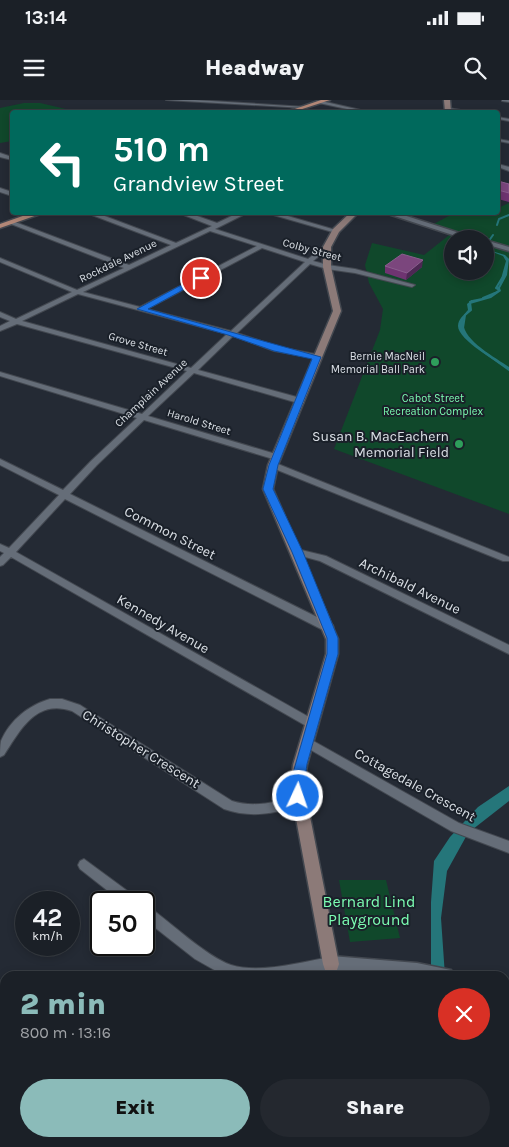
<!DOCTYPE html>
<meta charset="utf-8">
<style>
:root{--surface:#1b2027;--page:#24282f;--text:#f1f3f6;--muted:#a0a3a7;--line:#393e44;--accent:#8bbbb9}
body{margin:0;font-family:Karla,sans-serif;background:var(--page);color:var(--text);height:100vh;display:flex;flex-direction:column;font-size:19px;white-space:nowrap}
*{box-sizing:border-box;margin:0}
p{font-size:16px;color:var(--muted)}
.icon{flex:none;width:28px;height:28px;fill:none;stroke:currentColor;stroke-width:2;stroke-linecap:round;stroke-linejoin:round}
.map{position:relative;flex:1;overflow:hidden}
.side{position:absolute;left:0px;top:871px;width:510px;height:176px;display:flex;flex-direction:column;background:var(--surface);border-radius:15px 15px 0 0;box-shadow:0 2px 8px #0003,0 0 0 1px var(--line)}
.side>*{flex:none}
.hud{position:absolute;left:10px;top:10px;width:490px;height:105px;border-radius:5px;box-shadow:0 2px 8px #0003,0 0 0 1px var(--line);background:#00695c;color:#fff;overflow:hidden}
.tools{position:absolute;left:444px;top:130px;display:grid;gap:10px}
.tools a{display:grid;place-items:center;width:50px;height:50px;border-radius:50%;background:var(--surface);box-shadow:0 2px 8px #0003,0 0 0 1px var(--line);font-size:25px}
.speed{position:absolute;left:15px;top:791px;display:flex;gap:10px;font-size:25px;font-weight:700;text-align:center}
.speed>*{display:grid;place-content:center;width:65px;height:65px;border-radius:50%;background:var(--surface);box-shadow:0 2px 8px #0003,0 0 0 1px var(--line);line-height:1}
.speed small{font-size:12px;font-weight:400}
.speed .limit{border:2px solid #111;border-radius:8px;background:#fff;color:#111}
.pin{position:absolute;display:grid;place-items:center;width:42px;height:42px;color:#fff;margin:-21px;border:2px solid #fff;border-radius:50%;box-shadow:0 1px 5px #0007}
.me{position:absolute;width:55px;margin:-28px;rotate:3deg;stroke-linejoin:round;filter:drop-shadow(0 0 4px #0008)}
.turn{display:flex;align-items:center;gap:18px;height:105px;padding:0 20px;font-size:22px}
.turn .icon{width:65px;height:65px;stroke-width:2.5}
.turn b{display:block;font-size:35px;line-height:42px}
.round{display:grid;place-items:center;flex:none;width:52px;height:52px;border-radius:26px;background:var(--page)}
.summary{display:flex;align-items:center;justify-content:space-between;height:85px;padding:0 20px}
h1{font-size:30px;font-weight:800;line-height:38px;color:var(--accent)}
.action{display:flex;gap:10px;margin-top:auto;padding:10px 20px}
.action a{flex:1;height:58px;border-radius:30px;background:var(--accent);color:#111;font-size:20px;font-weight:800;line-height:58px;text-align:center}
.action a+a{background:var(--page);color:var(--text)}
.status{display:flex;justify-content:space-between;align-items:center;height:35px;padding:0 25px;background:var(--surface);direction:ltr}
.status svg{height:14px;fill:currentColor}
header{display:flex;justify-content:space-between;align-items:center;height:65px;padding:0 20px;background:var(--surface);font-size:22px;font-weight:800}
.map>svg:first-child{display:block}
.green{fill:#10482b;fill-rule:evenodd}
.water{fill:#25767a}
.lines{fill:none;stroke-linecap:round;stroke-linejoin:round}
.stream{stroke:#25767a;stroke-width:2}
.minor-casing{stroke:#434850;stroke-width:2}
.tertiary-casing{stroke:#434850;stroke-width:3}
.secondary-casing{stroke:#434850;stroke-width:3}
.primary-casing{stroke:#434850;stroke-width:3}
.minor{fill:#656d78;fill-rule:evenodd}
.tertiary{fill:#656d78;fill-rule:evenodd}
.secondary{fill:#8c7a78;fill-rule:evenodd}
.primary{fill:#b28777;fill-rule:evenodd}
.wall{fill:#6f3471}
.shaded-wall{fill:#4c2853}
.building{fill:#7b467d;stroke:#8a5e8e}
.route{fill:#1a73e8;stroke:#114b97}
.leisure-dot{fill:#2e9e5b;stroke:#1a2029;stroke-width:2}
.labels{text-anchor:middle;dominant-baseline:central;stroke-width:4;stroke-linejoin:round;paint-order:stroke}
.far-street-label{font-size:11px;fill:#dbe0e6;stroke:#1a2029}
.far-poi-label{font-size:11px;fill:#dbe0e6;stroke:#1a2029;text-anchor:end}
.far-park-label{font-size:11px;fill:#7cfdb2;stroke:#1a2029}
.poi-label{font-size:14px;fill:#dbe0e6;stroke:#1a2029;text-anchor:end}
.street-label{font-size:14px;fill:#dbe0e6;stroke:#1a2029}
.near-park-label{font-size:16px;fill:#7cfdb2;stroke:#1a2029}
</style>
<div class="status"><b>13:14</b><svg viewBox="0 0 49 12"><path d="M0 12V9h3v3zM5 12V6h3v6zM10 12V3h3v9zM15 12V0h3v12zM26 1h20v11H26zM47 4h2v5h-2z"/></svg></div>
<header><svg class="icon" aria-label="menu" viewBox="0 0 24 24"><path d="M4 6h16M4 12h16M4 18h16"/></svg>Headway<svg class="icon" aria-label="search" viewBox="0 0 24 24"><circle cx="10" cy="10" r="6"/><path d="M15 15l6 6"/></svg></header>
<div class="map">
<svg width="509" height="1047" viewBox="0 0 509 1047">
<rect width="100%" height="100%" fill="#242a34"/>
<!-- green -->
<path class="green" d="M24,3H40L79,12H12V41L0,43V8Z
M509,103V414L334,349L380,230L383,209L369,183L365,165L372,143L424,155L453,132L432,125L454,113L498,112V108ZM452,139H485V171H452Z
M339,780H386L400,838L350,842Z"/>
<!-- water -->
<path class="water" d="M485,149L505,155L509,159L507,175L500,188L501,191L491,198L470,204L471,210C445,231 493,256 509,267V270C498,262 458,240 458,226C458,219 464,215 468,210L467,204L472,200L487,197L498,190L496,188L499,186L506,161L503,156Z
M509,686V701L468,733L447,771L441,818L445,876H431V802L434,761L450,737L478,707Z"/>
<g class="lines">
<!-- stream -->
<path class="stream" d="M497,125L499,119L509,115
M493,135L486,145L493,151
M498,189L496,188L502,178
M483,198L495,193
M463,228L465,215L471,210L470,202L472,201
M481,250L509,270"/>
<defs>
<path id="minor" d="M166,0H195L306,7L304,8Z
M502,0H509V2L502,1Z
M321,1L365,11L367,12H361L319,3Z
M448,8L467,11L469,12L446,10Z
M498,17L509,19V21L498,19Z
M498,39L509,41V43L498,41Z
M0,53L12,57V60L0,57Z
M498,64L509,67V71L498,67Z
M0,88L12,92V96L0,92Z
M84,112H94L176,143L212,126L176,112H186L217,123L240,112H249L215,129L308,159L325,146H329V148L313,161L328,165L355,169L415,185L412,187L355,173L327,169L310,164L237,233L279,247L320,255V259L274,251L233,236L198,270L304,299V303H298L194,273L148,316L279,355V359H273L144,320L97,365L70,394L333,525L334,528L333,531H325L65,399L16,452L316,621L318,624L316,627L312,629L308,627L11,457L3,465L0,466V457L4,453L0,451V444L9,448L59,395L0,365V359L63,390L91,361L137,318L0,276V272L142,314L187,271L17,224L0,231V226L10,221L0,217V212L16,219L72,192L0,162V158L77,190L124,168L11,124V122H15L129,165L171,145ZM210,131L257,146L140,207L83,192ZM262,148L305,162L231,231L147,209ZM78,194L227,234L191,268L22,221Z
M263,112H274L339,131L336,133Z
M273,362L509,457V461H503L270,367L269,365Z
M297,449L326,456L509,545V554L320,461L294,454L292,452L294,450Z
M50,599H62L80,605L232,701C254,708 277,702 299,696L303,697L305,701L303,705L299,706C273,714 250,718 224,709L72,611C36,599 21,629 4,655L0,657C0,652 0,646 1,641C10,620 29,605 50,599Z
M308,638L459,723L509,741V753L451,731L304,646L302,643L304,640Z
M84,759L137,798L138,802H122L80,769L78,765L80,761Z
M144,805L149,807C170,822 207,857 231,865C260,874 301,862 331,857L336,859L338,864L336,869L331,871L299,876H225L195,859L144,819Z
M0,897L5,899V915L0,913Z
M87,1042H103L102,1047H86Z"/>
<path id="tertiary" d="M382,112H394L478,139H465Z
M485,140L509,147V151L485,144Z
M331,856L417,863L451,870L454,876H366L342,874V876H326L323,864L325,858Z
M505,900L509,902V921L505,919Z
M298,1042H318L317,1047H296Z"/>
<path id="secondary" d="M444,0H450L451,12H445Z
M351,112H359L339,132L331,147V167L341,211L278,365L273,389L338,539V554L307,665L304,686L339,864L337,870L331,872L325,870L323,864L290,686L293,665L326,554V539L263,389L268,365L333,211L323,167V147L333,129Z"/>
<path id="primary" d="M321,0H330L293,12H286Z
M34,112H46L0,128V124Z"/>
</defs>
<!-- minor casing -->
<use href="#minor" class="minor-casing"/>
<!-- tertiary casing -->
<use href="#tertiary" class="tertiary-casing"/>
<!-- secondary casing -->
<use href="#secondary" class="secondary-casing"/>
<!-- primary casing -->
<use href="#primary" class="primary-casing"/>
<!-- minor -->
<use href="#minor" class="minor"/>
<!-- tertiary -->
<use href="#tertiary" class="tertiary"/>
<!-- secondary -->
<use href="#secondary" class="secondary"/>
<!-- primary -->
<use href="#primary" class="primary"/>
</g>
<!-- wall -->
<path class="wall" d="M498,81L509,84V102L498,99Z
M385,166L422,167L406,180L385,173Z"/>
<!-- shaded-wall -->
<path class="shaded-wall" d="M423,160L422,167L406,180L407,173Z"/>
<!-- building -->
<path class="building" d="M498,81L509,84V93L498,90Z
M402,154L423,160L407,173L385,166Z
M376,1042H425L423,1047H374Z"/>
<!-- route -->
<path class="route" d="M198,176L205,178L148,209L321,257L278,365L273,389L303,452L338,538V554L307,664C305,675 307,690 302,700H293L291,680L327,554V538L292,452L263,389L269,365L312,259L274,251L228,235L137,209Z"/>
<!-- markers -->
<g class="leisure-dot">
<circle cx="435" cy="262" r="5"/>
<circle cx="459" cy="344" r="5"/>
</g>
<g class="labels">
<!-- far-street labels -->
<g class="far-street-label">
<text transform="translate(312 150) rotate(15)">Colby Street</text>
<text transform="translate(118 161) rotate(-26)">Rockdale Avenue</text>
<text transform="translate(138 244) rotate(16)">Grove Street</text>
<text transform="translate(151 293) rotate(-43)">Champlain Avenue</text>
<text transform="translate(199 322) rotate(17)">Harold Street</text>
</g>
<!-- far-poi labels -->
<g class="far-poi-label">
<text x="425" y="256">Bernie MacNeil<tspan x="425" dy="13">Memorial Ball Park</tspan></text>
</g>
<!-- far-park labels -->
<g class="far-park-label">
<text x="433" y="298">Cabot Street<tspan x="433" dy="13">Recreation Complex</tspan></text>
</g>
<!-- poi labels -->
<g class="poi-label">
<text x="449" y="336">Susan B. MacEachern<tspan x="449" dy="16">Memorial Field</tspan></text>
</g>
<!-- street labels -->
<g class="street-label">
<text transform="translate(170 433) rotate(27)">Common Street</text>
<text transform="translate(410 486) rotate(26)">Archibald Avenue</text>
<text transform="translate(163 524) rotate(30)">Kennedy Avenue</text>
<text transform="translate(141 649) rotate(32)">Christopher Crescent</text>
<text transform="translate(415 685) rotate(29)">Cottagedale Crescent</text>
</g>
<!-- near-park labels -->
<g class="near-park-label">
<text x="369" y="801">Bernard Lind<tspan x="369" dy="18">Playground</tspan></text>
</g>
</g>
</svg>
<div class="tools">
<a><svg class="icon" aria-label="sound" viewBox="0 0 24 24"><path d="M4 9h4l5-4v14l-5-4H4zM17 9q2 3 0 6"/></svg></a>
</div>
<div class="speed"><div>42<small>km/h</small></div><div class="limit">50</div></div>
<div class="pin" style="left:201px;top:178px;background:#d93025"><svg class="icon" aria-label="arrive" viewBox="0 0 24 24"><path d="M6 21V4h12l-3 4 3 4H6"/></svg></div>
<svg class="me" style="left:298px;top:696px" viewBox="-20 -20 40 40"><circle r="17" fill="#1a73e8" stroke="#fff" stroke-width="3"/><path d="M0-11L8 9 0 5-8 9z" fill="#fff"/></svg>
<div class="hud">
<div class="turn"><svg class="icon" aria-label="left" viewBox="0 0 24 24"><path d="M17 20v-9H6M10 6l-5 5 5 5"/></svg><div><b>510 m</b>Grandview Street</div></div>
</div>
<section class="side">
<div class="summary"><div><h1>2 min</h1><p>800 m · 13:16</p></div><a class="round" style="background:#d93025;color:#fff"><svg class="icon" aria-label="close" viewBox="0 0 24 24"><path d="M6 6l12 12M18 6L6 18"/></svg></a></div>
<div class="action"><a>Exit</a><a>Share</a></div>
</section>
</div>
